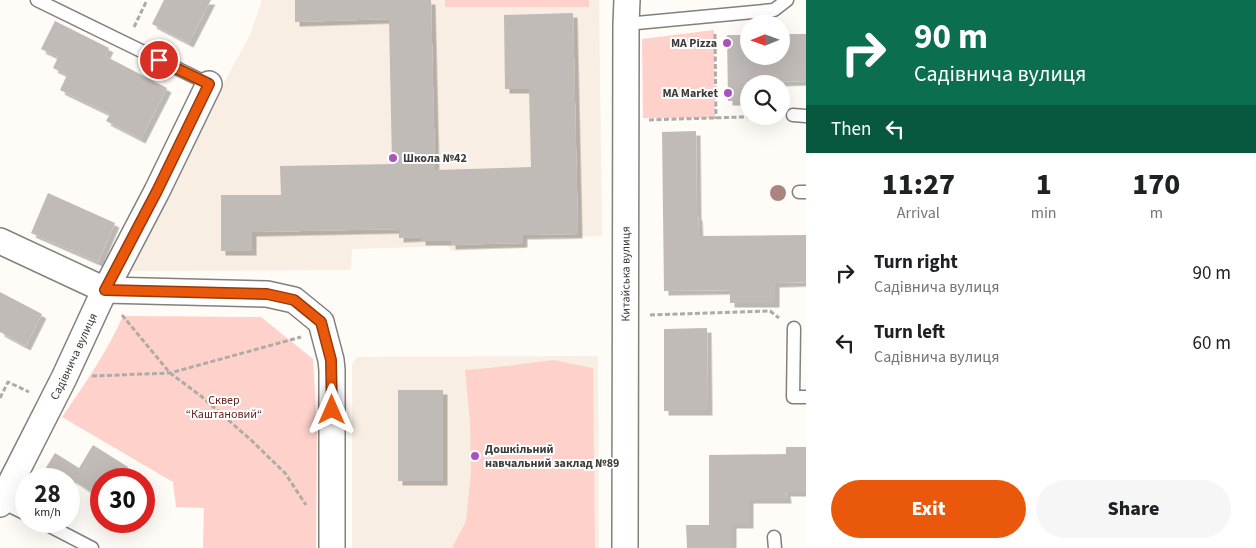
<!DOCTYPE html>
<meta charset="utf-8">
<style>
:root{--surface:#fff;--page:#f6f6f6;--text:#202124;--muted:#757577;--accent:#ea580c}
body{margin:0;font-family:"Source Sans 3",sans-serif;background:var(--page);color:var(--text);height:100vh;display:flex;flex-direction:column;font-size:19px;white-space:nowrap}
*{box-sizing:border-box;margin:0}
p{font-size:16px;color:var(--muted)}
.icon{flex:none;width:28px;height:28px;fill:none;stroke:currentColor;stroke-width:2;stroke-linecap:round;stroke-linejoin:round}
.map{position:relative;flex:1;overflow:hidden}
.drawer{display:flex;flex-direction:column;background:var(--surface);width:450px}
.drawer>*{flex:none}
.banner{background:#0b6e4f;color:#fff;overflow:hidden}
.needle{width:32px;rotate:269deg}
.controls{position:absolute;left:740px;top:15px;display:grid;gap:10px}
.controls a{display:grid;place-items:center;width:50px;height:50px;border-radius:50%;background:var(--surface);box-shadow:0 5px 20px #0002;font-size:25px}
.speed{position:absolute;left:15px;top:468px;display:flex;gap:10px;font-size:25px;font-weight:700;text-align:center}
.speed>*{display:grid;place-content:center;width:65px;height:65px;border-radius:50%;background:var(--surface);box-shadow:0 5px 20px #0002;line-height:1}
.speed small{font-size:12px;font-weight:400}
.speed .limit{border:8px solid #d22;background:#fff;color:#111}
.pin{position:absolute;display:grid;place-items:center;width:42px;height:42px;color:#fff;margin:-21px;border:2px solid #fff;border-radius:50%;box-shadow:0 1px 5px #0007}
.me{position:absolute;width:55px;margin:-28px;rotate:0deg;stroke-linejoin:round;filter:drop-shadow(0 0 4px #0008)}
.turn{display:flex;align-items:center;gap:18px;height:105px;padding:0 25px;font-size:22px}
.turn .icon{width:65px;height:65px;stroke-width:2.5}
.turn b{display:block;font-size:35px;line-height:42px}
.then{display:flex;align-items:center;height:48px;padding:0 25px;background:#0003;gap:10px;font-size:19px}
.eta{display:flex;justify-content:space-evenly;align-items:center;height:85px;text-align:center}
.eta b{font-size:30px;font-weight:800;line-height:35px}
.action{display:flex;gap:10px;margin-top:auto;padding:10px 25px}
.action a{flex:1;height:58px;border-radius:30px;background:var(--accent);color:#fff;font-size:20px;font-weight:800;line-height:58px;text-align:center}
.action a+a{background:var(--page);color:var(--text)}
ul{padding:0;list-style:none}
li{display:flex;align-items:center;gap:15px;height:70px;padding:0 25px}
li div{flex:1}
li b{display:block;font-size:19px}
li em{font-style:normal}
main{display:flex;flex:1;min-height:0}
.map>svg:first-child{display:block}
.built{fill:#f8eee3}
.green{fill:#fed1cb}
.building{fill:#c1bbb8;filter:url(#shadow)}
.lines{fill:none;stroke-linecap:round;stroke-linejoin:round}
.service-casing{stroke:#837f7b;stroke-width:15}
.minor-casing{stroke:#837f7b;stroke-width:28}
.path{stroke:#aeaba8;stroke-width:3;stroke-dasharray:5 2.5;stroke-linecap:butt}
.service{stroke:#fff;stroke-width:12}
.minor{stroke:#fff;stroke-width:25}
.tree{fill:#ab847f}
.route-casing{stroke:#983908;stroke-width:12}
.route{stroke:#ea580c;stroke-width:9}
.poi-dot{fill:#ab52be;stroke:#fff;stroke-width:2}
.labels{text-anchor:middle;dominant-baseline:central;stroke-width:4;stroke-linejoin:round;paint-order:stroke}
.poi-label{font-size:12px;font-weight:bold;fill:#3d3c3a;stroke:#fff;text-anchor:end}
.street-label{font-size:12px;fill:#3d3c3a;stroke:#fff}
.park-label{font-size:12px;fill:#66231e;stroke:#fff}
</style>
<main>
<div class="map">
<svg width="806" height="548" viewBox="0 0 806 548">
<defs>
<filter id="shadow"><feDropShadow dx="4.5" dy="4.5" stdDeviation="0" flood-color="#0004"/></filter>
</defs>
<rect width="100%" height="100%" fill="#fffbf6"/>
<!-- built -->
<path class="built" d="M262,0H599L602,236L526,238L525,248L451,251L448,246L352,249L351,270L125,271L226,79L250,35Z
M598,356L599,548H352V365L356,357Z"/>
<!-- green -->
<path class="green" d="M445,0H589V7H445Z
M714,30L715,118H643L642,39Z
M123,316L261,317L313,359L317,427L316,548H203L204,508L176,507L173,482L62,417C84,385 107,352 123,316Z
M553,360L593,368L595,548H452L466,521L471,473L470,422L465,370L489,368Z"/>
<!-- building -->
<path class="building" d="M164,0H211L189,43L152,24Z
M295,0H431L435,170L531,167L529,89H505L504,15L573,13L578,234L523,235V243L451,245V241H421V237L399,238V229L252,232V251H221V195H281L280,166L392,164L389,19L295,22Z
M55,21L109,48L105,56L167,88L141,139L106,121L110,114L60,90L67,75L53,68L58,57L41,49Z
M781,34H806V81L771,82V84H749V101H728L727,35H749V56H781Z
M696,131L697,216H698L699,236L806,235V282L775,283V303H730V290L664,291L662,132Z
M48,193L115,223L98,262L31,233Z
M0,292L42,314L26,346L0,332Z
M707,328L708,411H664V329Z
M398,390H443V481H398Z
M93,445L128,467L121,479H101V498L72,479H39L55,453L79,468Z
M786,447H806V492H786L787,499H749V524H732V548H687L686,525H709V455L786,454Z"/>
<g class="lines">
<defs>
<path id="service" d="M37,0L209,84
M626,24L774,10L787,0
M793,115L806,116
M799,192H806
M794,328L793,397H806
M0,501L26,514
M40,521L92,548
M774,537L775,548"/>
<g id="minor">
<path d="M0,241L105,290L267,294L294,300L321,322L331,360L332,370V548"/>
<path id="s1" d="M0,504L64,378L100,300L157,191L209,84"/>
<path id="s2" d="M625,548L626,24L627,0"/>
</g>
</defs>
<!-- service casing -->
<use href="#service" class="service-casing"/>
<!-- minor casing -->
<use href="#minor" class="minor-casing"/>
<!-- path -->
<path class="path" d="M134,27L147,0
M715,34L716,119
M649,120L773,116
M122,315L170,373L201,396L251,440L285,473L306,505
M650,315L770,311L779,318
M92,376L170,373L301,337
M0,398L8,382L29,392"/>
<!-- service -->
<use href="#service" class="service"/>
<!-- minor -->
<use href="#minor" class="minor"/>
</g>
<!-- trees -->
<circle class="tree" cx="778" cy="193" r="8"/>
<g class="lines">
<defs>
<path id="route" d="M159,60L209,84L157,191L105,290L267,294L294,300L321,322L331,360L332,410"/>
</defs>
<!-- route casing -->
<use href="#route" class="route-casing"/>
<!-- route -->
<use href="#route" class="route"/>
</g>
<!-- markers -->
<g class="poi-dot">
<circle cx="727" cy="43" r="5"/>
<circle cx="728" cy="93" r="5"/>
<circle cx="393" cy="158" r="5"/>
<circle cx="475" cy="456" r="5"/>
</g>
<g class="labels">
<!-- poi labels -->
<g class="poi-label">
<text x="717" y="43">MA Pizza</text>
<text x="718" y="93">MA Market</text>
<text x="403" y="158" text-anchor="start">Школа №42</text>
<text x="485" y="449" text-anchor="start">Дошкільний<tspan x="485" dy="14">навчальний заклад №89</tspan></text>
</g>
<!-- street labels -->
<g class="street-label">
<text stroke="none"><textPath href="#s2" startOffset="274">Китайська вулиця</textPath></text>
<text stroke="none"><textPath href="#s1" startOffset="165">Садівнича вулиця</textPath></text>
</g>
<!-- park labels -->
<g class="park-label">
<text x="224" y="400">Сквер<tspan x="224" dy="14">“Каштановий“</tspan></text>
</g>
</g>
</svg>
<div class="controls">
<a><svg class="needle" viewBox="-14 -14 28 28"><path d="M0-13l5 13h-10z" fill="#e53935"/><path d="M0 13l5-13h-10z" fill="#757577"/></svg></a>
<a><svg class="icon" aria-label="search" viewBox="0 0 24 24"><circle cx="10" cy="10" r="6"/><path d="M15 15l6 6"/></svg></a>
</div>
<div class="speed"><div>28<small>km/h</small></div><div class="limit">30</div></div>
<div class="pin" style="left:159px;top:60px;background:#d93025"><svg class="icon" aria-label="arrive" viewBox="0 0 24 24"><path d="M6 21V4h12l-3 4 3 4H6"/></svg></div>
<svg class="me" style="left:332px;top:410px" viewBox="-20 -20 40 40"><path d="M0-17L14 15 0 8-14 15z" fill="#ea580c" stroke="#fff" stroke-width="4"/></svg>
</div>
<section class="drawer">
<div class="banner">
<div class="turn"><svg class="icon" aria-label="right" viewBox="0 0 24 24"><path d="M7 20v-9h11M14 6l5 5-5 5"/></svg><div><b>90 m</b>Садівнича вулиця</div></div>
<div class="then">Then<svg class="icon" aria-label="left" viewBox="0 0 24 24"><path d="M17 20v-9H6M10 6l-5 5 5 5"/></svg></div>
</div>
<div class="eta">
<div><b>11:27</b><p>Arrival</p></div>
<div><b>1</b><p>min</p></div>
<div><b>170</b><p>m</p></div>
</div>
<ul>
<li><svg class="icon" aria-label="right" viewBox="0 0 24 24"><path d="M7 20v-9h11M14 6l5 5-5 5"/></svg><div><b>Turn right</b><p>Садівнича вулиця</p></div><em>90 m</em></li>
<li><svg class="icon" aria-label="left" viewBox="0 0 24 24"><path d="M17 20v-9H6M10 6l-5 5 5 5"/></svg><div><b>Turn left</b><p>Садівнича вулиця</p></div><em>60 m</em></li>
</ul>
<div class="action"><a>Exit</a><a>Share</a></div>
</section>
</main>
